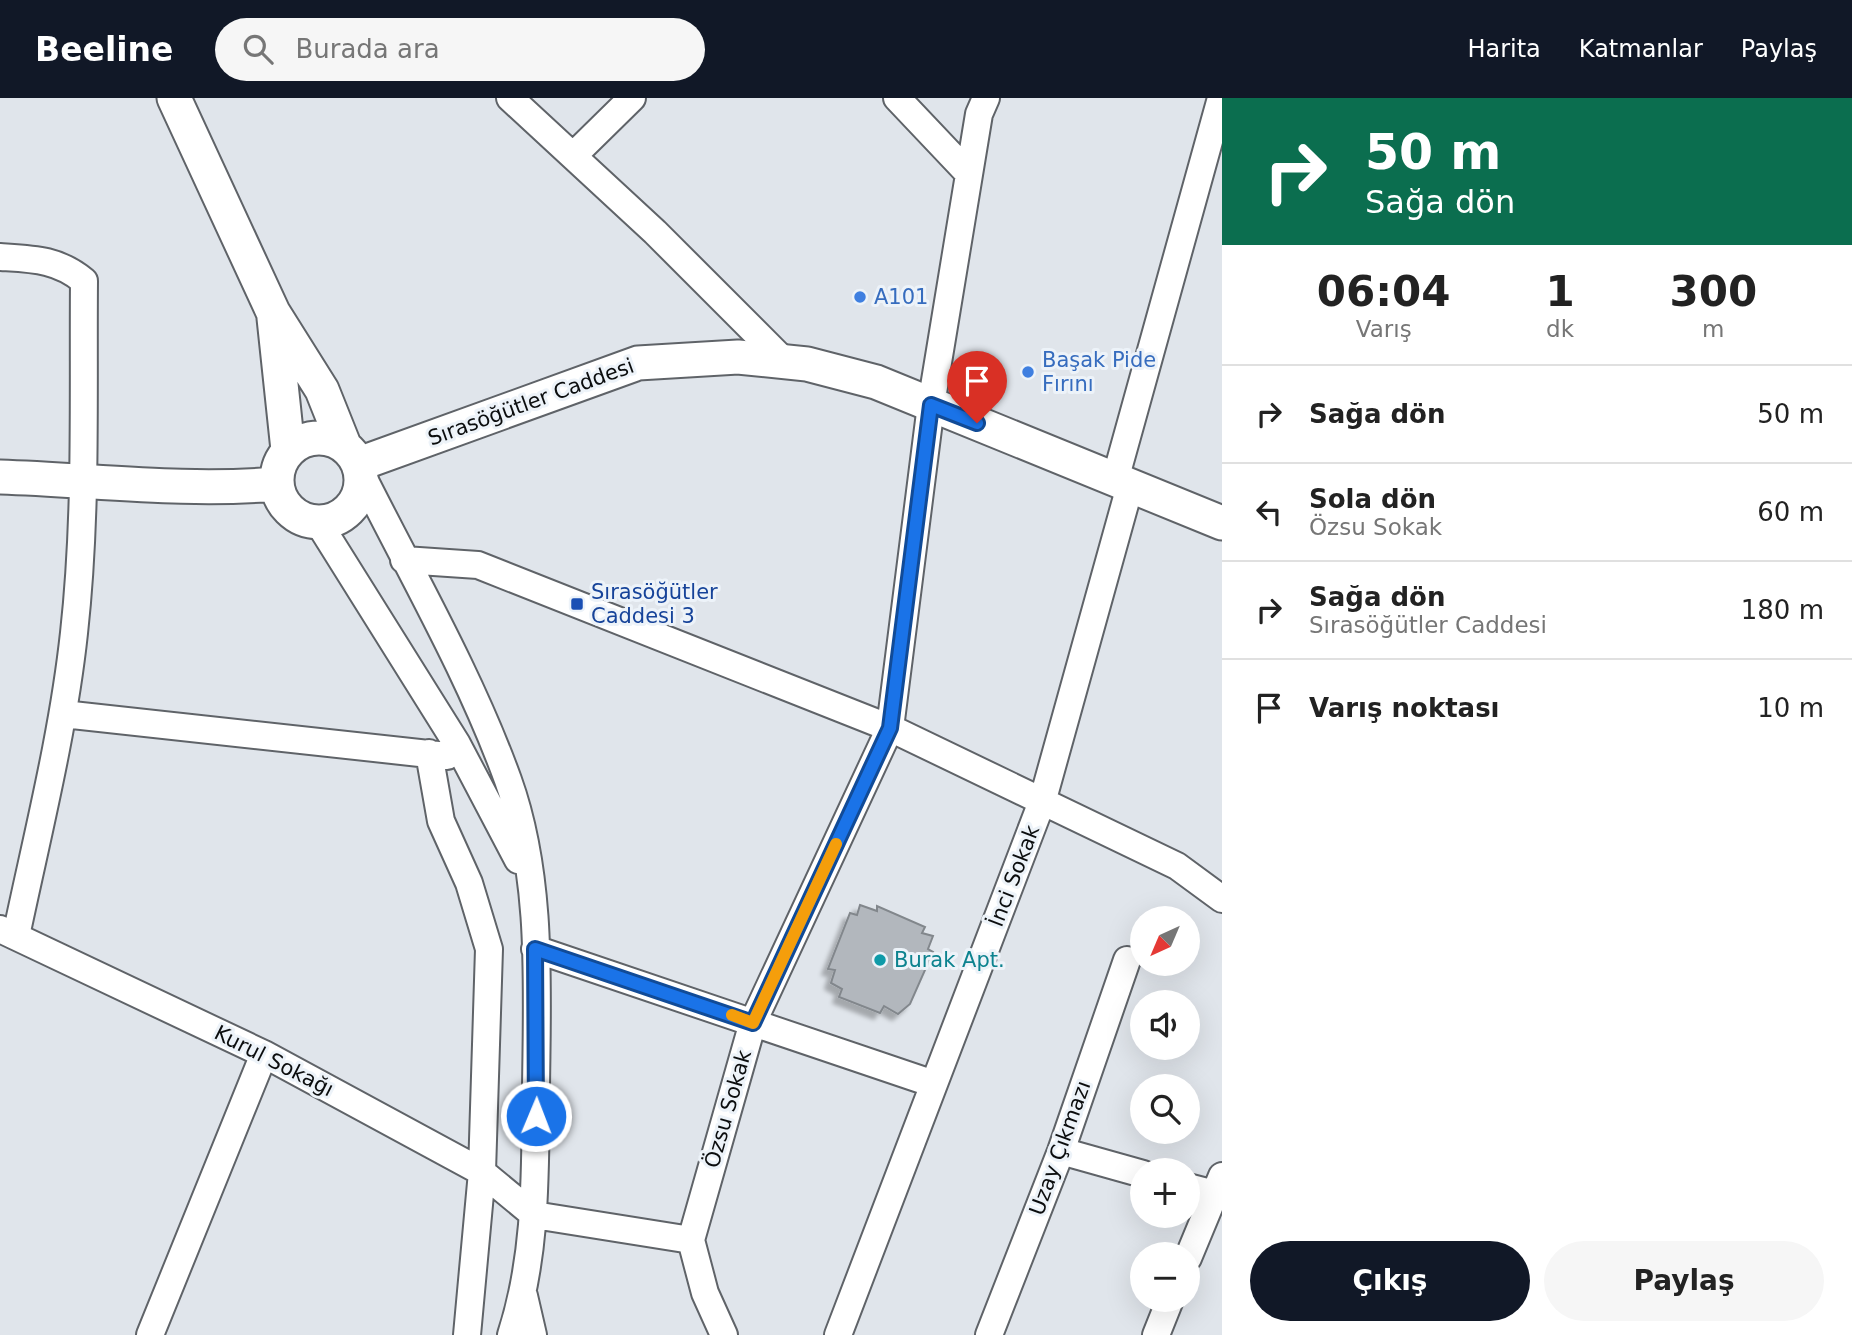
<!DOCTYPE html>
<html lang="tr">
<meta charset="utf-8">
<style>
:root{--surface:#fff;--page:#f6f6f6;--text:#222;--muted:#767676;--line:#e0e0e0;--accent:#111827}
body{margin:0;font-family:"DejaVu Sans",sans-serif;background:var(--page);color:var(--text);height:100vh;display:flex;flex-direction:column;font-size:26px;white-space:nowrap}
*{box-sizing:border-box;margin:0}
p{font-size:23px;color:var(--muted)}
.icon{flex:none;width:38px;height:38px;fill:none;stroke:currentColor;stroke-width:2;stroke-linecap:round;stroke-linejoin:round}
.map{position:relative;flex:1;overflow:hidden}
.panel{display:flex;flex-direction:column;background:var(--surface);width:630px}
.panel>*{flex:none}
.hud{background:#0b6e4f;color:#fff;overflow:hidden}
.needle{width:46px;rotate:224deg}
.buttons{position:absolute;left:1130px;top:808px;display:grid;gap:14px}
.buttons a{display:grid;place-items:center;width:70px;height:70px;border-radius:50%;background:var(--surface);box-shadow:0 7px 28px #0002;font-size:35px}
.pin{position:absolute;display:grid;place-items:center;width:60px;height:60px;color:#fff;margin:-72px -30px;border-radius:50% 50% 50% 0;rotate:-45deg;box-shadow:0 0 7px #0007}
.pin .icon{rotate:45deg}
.me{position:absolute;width:77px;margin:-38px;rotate:1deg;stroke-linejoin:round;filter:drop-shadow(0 0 5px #0008)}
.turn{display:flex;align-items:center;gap:24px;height:147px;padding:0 28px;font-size:32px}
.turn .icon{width:91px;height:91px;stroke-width:2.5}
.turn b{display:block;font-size:49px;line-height:60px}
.eta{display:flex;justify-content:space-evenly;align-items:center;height:119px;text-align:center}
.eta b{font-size:42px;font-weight:700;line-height:49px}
.cta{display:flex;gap:14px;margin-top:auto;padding:14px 28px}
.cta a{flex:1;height:80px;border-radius:42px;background:var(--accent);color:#fff;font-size:28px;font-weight:700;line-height:80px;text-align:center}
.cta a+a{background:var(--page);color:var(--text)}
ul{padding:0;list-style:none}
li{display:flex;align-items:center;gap:21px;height:98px;padding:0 28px;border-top:2px solid var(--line)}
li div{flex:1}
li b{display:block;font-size:26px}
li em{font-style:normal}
header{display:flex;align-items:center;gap:42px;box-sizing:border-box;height:98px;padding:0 35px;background:var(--accent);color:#fff}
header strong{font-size:33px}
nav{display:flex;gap:38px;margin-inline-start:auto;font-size:24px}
.search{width:490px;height:63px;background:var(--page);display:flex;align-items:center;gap:18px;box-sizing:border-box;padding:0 24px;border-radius:38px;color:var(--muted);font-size:26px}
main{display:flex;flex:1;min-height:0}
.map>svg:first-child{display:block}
.building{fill:#b2b7bd;stroke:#82878c;stroke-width:2;filter:url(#shadow)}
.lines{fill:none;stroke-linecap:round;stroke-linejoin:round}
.minor-casing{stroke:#5f6368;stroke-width:30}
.tertiary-casing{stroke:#5f6368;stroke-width:37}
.minor{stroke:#fff;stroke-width:26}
.tertiary{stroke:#fff;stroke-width:33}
.route-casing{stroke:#114b97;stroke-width:18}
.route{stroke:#1a73e8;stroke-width:12}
.slow{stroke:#f59e0b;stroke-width:12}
.shop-dot{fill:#3f7fe0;stroke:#edf3f9;stroke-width:2.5}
.transit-dot{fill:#1a4fb4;stroke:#edf3f9;stroke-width:2.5}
.culture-dot{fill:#0f9aa8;stroke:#edf3f9;stroke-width:2.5}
.labels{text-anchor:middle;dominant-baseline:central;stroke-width:6;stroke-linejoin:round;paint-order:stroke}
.shop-label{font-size:21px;fill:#366cbe;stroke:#edf3f9;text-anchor:start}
.street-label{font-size:21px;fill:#0b0d0e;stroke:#edf3f9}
.transit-label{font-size:21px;fill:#164399;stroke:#edf3f9;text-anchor:start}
.culture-label{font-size:21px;fill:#0d838f;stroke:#edf3f9;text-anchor:start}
</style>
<header>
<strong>Beeline</strong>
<div class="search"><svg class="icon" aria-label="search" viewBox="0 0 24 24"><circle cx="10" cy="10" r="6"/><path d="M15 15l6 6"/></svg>Burada ara</div>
<nav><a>Harita</a><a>Katmanlar</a><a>Paylaş</a></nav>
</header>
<main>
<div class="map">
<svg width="1222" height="1237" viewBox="0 0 1222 1237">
<defs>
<filter id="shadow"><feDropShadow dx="-6" dy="6" stdDeviation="2" flood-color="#0004"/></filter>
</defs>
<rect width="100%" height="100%" fill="#e0e5eb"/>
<!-- building -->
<path class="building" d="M860,807L877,813V808L925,829L922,835L933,838L928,851L933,854L910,906L898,916L884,908L880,915L839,899L842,891L831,885L835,872L828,871L850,815L857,817Z"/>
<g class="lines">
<defs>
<path id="minor" d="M510,0L655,134L784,263
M897,0L969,76
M574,57L632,0
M0,159C32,161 58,161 84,183C83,300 87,418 74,535C63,637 37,738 16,838
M362,377C412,477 470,577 508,682C543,779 537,890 536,991C535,1075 537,1157 511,1237
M1115,382L1221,0
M318,424L457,646L518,762
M404,462L478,467L890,630L1177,768L1222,801
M63,616L447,658
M429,655L441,723L469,785L489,851L482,1074L467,1237
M0,831L264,956L482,1074L534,1117L691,1142
M535,851L934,986
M1061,1053L1143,1076
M1188,1089L1215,1096
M1188,1160L1222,1078
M524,1198L533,1237
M150,1237L264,956
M724,1237L705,1195L691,1142L753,924L890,630L931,307L979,16L986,0
M838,1237L1043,701L1130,388
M989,1237L1061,1053L1127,862
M1156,1237L1170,1202"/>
<path id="tertiary" d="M174,0L273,214L322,292L344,347
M274,220L288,352
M277 382a42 42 0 1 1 84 0a42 42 0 1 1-84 0Z
M359,366L638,265L738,259L807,266L876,284L1222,425
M0,379C93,382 184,394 277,386"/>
</defs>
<!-- minor casing -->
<use href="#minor" class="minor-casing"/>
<!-- tertiary casing -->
<use href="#tertiary" class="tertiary-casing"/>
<!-- minor -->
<use href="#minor" class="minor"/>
<!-- tertiary -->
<use href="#tertiary" class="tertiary"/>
</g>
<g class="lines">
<defs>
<path id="route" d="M536,1018L535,851L753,925L890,630L931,307L977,325"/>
</defs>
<!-- route casing -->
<use href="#route" class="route-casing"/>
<!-- route -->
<use href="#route" class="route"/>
<!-- slow -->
<path class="slow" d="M732,917L753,925L836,746"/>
</g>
<!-- markers -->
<g class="shop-dot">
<circle cx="860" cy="199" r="7"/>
<circle cx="1028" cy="274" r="7"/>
</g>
<rect class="transit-dot" x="570" y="499" width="14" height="14" rx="3.5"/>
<circle class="culture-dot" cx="880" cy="862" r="7"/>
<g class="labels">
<!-- shop labels -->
<g class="shop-label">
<text x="874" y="199">A101</text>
<text x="1042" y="262">Başak Pide<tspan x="1042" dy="24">Fırını</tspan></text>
</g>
<!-- street labels -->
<g class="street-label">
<text transform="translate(531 304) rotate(-20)">Sırasöğütler Caddesi</text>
<text transform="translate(1014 778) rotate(-69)">İnci Sokak</text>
<text transform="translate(274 963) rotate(27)">Kurul Sokağı</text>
<text transform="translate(728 1011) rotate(-74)">Özsu Sokak</text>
<text transform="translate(1060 1050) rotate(-70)">Uzay Çıkmazı</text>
</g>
<!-- transit labels -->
<g class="transit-label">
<text x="591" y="494">Sırasöğütler<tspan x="591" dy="24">Caddesi 3</tspan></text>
</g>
<!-- culture labels -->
<g class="culture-label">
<text x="894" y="862">Burak Apt.</text>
</g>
</g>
</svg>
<div class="buttons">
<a><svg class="needle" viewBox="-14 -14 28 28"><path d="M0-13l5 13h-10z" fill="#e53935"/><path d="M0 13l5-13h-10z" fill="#767676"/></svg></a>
<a><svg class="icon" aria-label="sound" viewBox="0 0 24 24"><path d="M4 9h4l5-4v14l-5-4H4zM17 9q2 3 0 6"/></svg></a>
<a><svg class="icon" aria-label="search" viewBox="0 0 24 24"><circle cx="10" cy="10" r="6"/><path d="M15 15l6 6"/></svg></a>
<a>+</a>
<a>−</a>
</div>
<div class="pin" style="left:977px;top:325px;background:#d93025"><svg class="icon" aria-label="arrive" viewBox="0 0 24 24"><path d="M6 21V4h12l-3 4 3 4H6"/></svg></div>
<svg class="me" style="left:536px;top:1018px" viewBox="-20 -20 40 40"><circle r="17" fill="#1a73e8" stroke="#fff" stroke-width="3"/><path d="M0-11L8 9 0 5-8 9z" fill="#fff"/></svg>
</div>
<section class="panel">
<div class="hud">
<div class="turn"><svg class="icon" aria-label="right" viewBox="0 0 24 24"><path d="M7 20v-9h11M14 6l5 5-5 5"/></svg><div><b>50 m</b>Sağa dön</div></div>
</div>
<div class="eta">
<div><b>06:04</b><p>Varış</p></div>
<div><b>1</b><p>dk</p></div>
<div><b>300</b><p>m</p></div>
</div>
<ul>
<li><svg class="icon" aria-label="right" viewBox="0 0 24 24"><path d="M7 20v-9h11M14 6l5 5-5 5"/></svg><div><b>Sağa dön</b></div><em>50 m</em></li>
<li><svg class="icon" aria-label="left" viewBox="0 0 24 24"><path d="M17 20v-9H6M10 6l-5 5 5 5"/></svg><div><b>Sola dön</b><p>Özsu Sokak</p></div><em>60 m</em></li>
<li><svg class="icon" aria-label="right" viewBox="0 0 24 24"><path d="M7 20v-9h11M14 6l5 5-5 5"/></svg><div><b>Sağa dön</b><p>Sırasöğütler Caddesi</p></div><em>180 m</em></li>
<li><svg class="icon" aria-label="arrive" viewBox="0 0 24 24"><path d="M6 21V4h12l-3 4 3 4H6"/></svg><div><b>Varış noktası</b></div><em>10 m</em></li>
</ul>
<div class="cta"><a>Çıkış</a><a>Paylaş</a></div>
</section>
</main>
